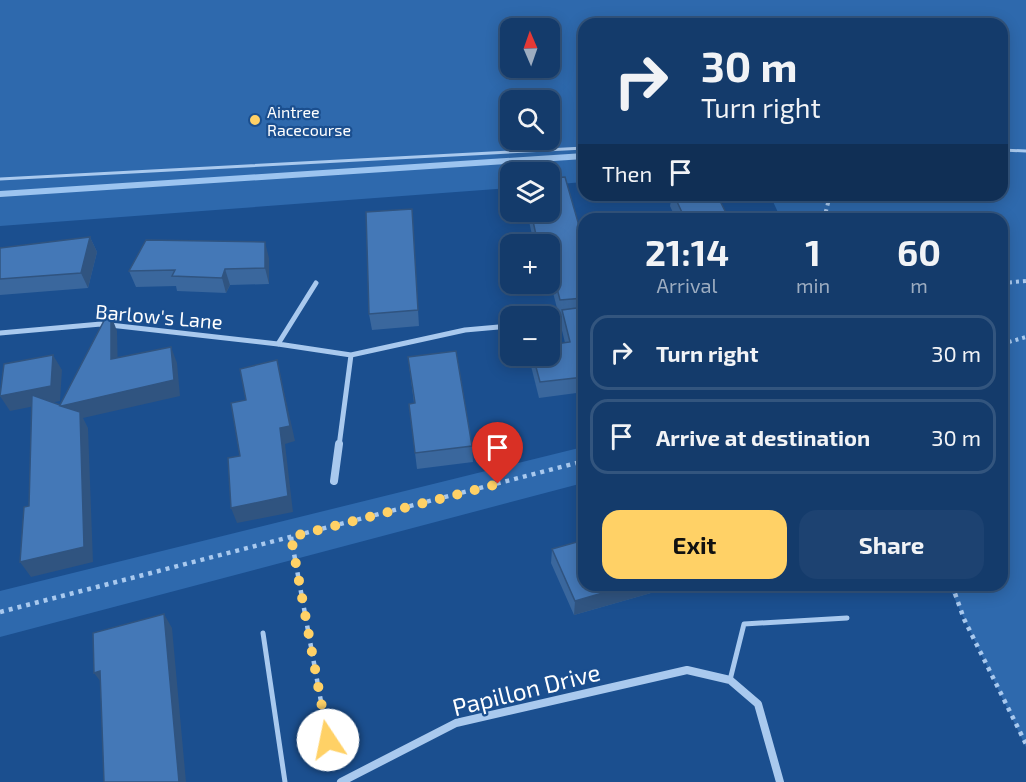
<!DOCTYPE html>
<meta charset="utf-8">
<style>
:root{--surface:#143b6b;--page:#1d4271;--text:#f1f3f6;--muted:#9dadc1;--line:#33557e;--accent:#ffd166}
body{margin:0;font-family:"Exo 2",sans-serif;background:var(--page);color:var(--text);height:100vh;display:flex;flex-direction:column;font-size:22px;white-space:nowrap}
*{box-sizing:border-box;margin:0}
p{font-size:20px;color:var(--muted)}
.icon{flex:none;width:33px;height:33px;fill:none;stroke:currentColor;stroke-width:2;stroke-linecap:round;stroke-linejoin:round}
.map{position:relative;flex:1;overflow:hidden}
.sheet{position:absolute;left:578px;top:213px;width:430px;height:378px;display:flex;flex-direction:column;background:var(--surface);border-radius:18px;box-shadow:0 3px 15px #0003,0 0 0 2px var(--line)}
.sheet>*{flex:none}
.banner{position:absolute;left:578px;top:18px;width:430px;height:183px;border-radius:18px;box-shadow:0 3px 15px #0003,0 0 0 2px var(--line);background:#143b6b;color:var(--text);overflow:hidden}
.needle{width:39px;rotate:358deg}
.controls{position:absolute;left:500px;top:18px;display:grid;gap:12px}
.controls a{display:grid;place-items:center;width:60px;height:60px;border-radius:12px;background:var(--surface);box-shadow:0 3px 15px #0003,0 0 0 2px var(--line);font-size:30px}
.pin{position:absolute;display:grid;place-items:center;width:51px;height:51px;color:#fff;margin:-62px -26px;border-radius:50% 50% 50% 0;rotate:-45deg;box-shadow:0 0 6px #0007}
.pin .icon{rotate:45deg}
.me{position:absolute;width:66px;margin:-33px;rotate:349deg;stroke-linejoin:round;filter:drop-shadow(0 0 4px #0008)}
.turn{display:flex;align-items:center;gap:21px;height:126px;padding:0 24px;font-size:27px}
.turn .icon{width:78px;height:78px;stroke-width:2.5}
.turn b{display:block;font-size:42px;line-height:51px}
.then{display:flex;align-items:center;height:57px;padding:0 24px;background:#0003;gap:12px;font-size:22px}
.eta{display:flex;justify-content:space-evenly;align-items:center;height:102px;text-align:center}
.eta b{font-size:36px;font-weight:700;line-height:42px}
.button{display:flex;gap:12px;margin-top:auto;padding:12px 24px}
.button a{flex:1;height:69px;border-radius:18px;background:var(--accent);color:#111;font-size:24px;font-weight:700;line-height:69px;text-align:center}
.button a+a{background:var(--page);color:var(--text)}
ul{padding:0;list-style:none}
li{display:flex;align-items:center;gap:18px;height:75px;margin:0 12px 9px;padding:0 12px;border:3px solid var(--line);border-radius:18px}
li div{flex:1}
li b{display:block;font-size:22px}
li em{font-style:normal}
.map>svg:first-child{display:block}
.green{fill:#2e69ad;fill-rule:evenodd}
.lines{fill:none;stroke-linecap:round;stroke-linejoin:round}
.stream{fill:#9cc4f0;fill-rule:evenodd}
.path-far1{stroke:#a9c9ee;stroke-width:4;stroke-dasharray:3 4;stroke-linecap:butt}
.path{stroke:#a9c9ee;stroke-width:4.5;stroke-dasharray:4 5;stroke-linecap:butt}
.lane-far1{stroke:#a9c9ee;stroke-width:3}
.lane{stroke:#a9c9ee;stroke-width:5}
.street-far1{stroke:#a9c9ee;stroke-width:5}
.street{stroke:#a9c9ee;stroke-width:8}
.wall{fill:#3a679d}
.shaded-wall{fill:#305480}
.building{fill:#4478b7;stroke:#305480;stroke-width:1.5}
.route{stroke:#ffd166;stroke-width:10;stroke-dasharray:0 18}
.poi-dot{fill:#ffd166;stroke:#1b4f8f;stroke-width:2}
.labels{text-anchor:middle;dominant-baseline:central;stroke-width:4.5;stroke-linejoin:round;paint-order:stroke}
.far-poi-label{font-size:16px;fill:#fff;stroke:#1b4f8f;text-anchor:start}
.street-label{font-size:20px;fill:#fff;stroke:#1b4f8f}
.near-street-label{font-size:24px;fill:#fff;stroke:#1b4f8f}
</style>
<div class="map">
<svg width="1026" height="782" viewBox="0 0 1026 782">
<rect width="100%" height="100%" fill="#1b4f8f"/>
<!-- green -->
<path class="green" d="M0,0H1026V747L948,585H1002V219H781L770,195H1002V24H584L583,182L549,185V172H510V188L0,226ZM510,28H549V68H510ZM510,100H549V140H510Z
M583,447V483L0,637V591Z"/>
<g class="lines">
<!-- stream -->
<path class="stream" d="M584,153V159L0,197V191Z"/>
<!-- path-far1 -->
<path class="path-far1" d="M824,219L830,195
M1002,283L1026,281
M1002,344L1026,337"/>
<!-- path -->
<path class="path" d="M291,537L328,740
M952,585L964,619L1026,744
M0,612L584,461"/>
<!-- lane-far1 -->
<path class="lane-far1" d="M1002,150L1026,151
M0,179L584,148"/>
<!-- lane -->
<path class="lane" d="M263,633L285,782
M730,680L744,624L847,618"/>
<!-- street-far1 -->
<path class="street-far1" d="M549,322L584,318
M0,333L101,324L278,344L351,355L465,330L510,326
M278,344L316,283
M339,446L351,355"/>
<!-- street -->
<path class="street" d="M334,481L339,444
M341,782L456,723L687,670L730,680L758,704L780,782"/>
</g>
<!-- wall -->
<path class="wall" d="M672,195H717L729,219H676L670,206Z
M412,209L419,326L372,330L369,314Z
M527,212H549L584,243V392L539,398L530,362L531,356H549L565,343L561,326L562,316H559L549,277V244H534Z
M90,237L97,252L88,288L0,295V248Z
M269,258V284L230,285L226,293L177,291L176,286L136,287L129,271Z
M408,357L472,446L473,462L417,469L409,404L414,403Z
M552,549L584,585H691L689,590L651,593L574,615L551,563Z"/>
<!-- shaded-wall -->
<path class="shaded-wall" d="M90,237L97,252L88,288L81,273Z
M265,242L269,258V284L265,268Z
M225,269L230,285L226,293L222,278Z
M111,315L117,331L118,375L111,359Z
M171,347L177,363L180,396L83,418L88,428L93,562L31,577L20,562L61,406Z
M53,355L62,370L60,401L10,411L0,396Z
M277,360L295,441L285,444L293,512L237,523L231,508L280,428Z
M630,585H652L651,593L574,615L575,601Z
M164,614L172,628L186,782H179Z
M100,671L104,686L94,673Z"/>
<!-- building -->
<path class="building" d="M565,177L584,243V298L560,300L550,261H549V244H538L531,212H549V178Z
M674,195H717L729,219H685Z
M412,209L418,310L369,314L366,212Z
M90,237L81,273L0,279V248Z
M146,240L265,242V268L225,269L222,278L172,276L175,270L129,271Z
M584,307V377L540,382L533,356H549V345L570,342L562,310Z
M107,315H111V359L171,347L174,380L61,406L80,412L84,547L20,562L24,507L29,506L32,395L60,405Z
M456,351L472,446L415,453L409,404L415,403L408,357Z
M53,355L51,386L0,396L4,364Z
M277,360L290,426L280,428L288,496L231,508L228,458L240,456L231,403L246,400L240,369Z
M584,540V585H630L575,601L552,549Z
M164,614L179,782H104L100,671L94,673L93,633Z"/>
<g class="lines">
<!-- route -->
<path class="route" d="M328,740L291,537L498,484"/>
</g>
<!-- markers -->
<circle class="poi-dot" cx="255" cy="120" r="6"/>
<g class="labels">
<!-- far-poi labels -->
<g class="far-poi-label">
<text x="267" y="111">Aintree<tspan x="267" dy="18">Racecourse</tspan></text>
</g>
<!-- street labels -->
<g class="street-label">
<text transform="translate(159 316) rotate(5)">Barlow's Lane</text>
</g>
<!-- near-street labels -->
<g class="near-street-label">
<text transform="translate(526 689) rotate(-14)">Papillon Drive</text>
</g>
</g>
</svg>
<div class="controls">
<a><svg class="needle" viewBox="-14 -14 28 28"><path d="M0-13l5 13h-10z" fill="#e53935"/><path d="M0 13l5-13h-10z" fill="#9dadc1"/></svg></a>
<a><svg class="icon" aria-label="search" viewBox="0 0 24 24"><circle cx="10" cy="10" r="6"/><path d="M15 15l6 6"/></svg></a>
<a><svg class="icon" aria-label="layers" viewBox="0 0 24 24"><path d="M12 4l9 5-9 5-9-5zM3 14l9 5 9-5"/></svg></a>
<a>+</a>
<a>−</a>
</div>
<div class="pin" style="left:498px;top:484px;background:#d93025"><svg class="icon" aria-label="arrive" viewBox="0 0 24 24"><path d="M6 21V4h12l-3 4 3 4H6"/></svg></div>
<svg class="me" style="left:328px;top:740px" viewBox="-20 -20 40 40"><circle r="19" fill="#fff"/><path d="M0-13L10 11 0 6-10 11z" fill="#ffd166"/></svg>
<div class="banner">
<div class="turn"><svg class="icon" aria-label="right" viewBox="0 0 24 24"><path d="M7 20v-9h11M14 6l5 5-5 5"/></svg><div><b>30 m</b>Turn right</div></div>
<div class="then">Then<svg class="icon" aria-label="arrive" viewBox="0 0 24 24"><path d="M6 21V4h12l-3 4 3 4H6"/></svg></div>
</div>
<section class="sheet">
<div class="eta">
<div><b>21:14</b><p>Arrival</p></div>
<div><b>1</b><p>min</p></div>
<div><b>60</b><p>m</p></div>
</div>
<ul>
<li><svg class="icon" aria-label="right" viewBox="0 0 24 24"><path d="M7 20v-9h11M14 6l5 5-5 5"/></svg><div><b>Turn right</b></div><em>30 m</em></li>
<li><svg class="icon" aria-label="arrive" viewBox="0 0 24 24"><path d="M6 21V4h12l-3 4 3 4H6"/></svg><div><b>Arrive at destination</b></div><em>30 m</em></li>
</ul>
<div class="button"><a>Exit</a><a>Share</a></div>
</section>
</div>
